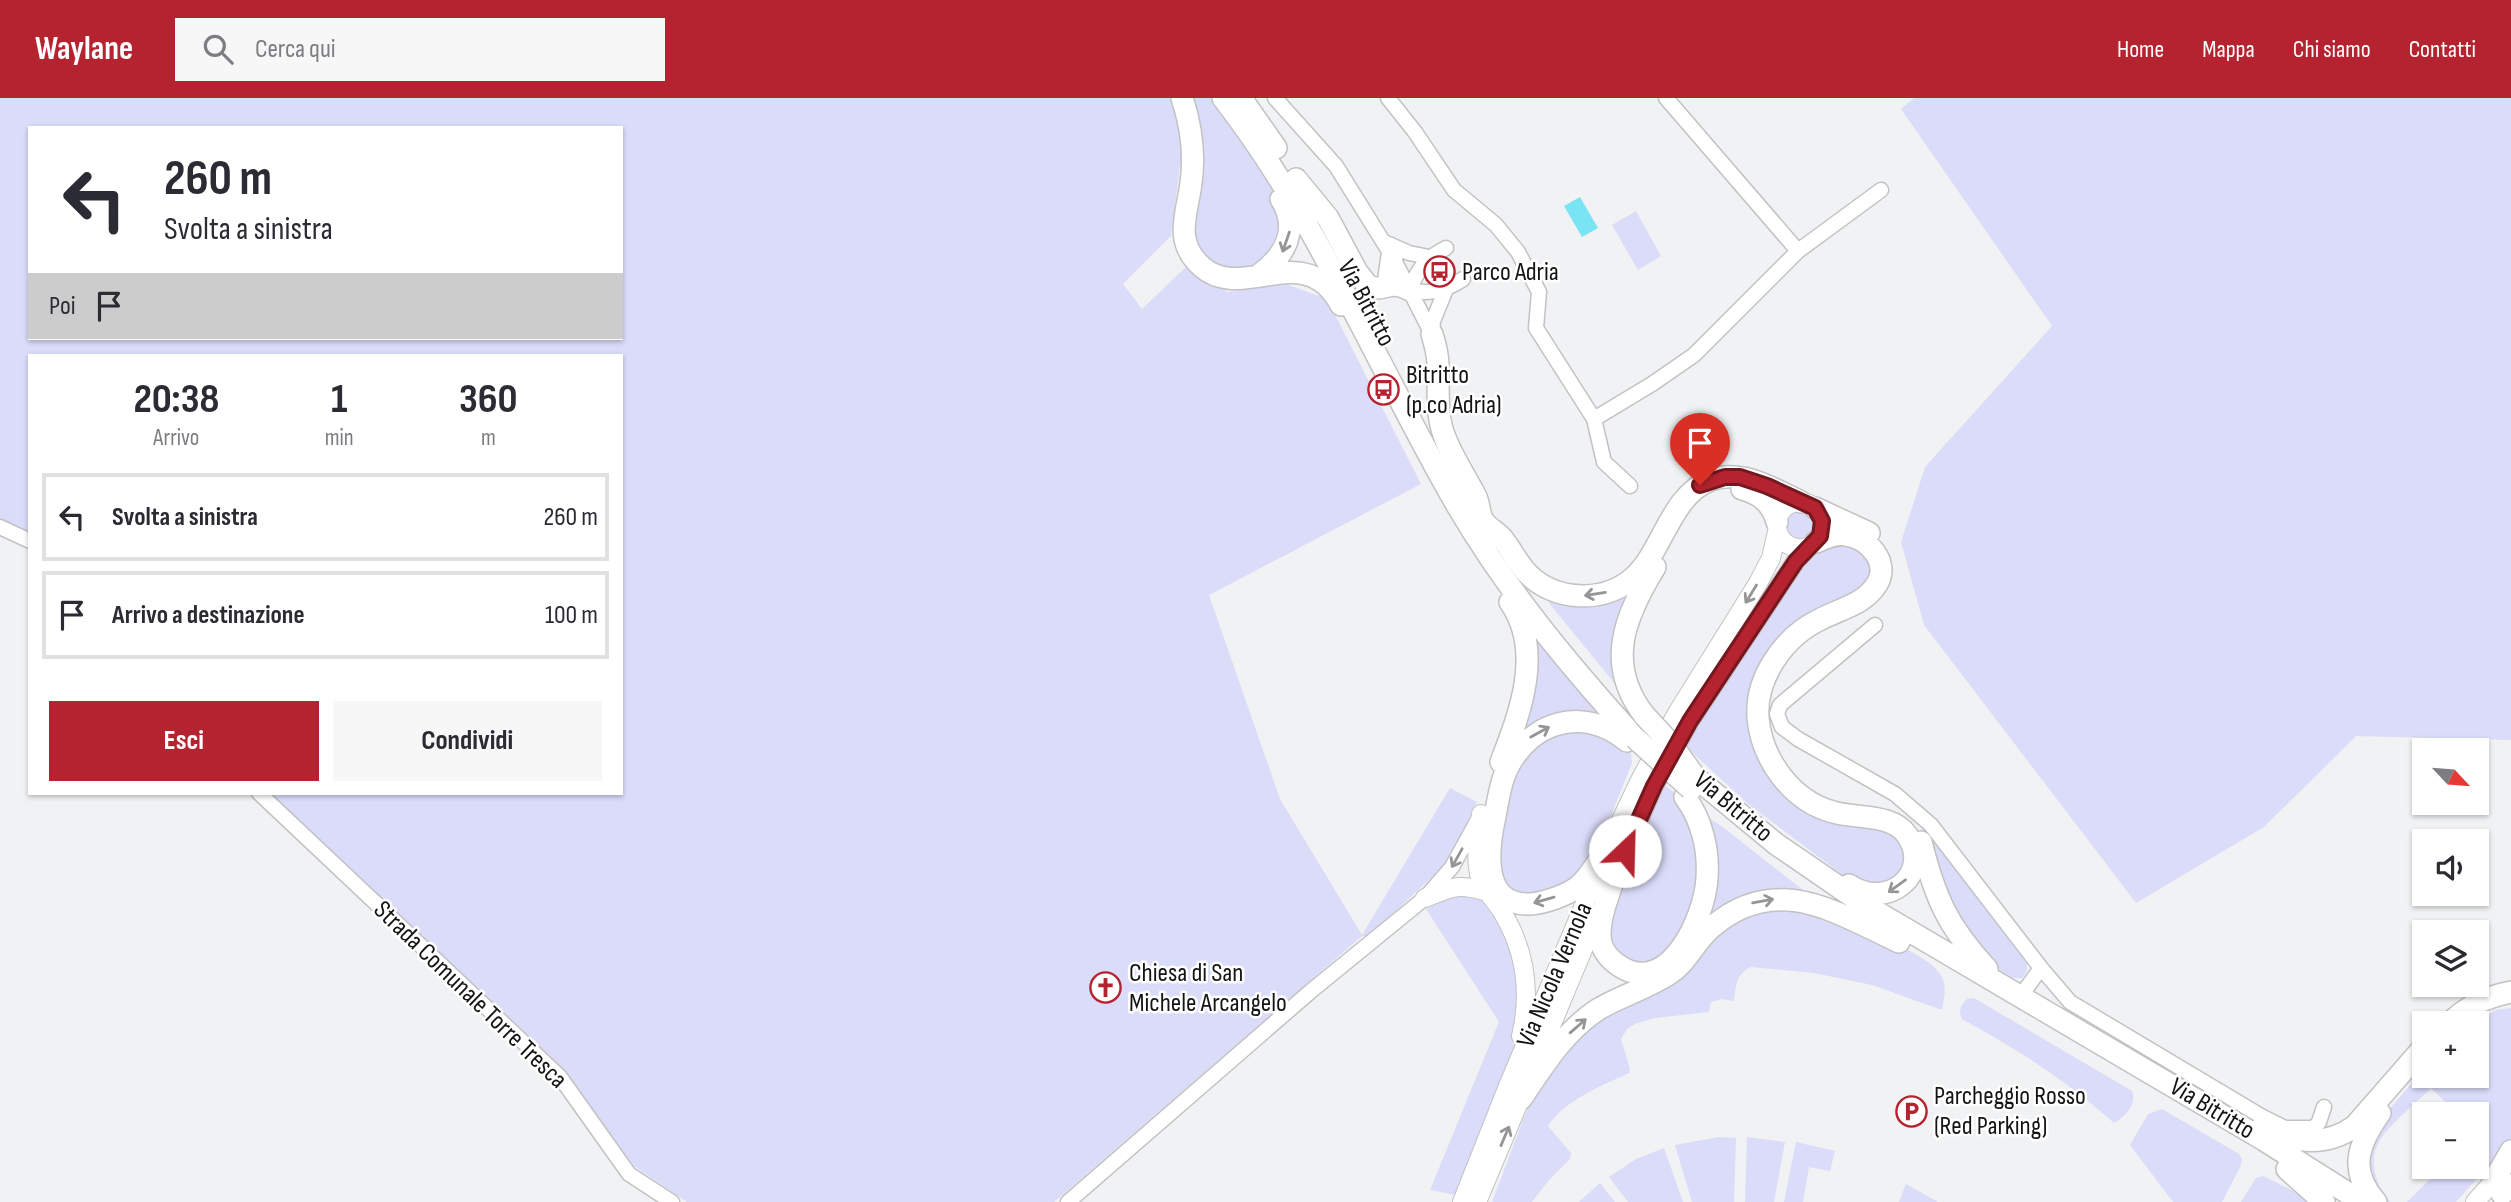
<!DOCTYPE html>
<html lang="it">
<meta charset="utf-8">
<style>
:root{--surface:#fff;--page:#f7f7f7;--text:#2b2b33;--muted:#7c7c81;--line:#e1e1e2;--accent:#b4232f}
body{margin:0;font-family:"Sofia Sans Condensed",sans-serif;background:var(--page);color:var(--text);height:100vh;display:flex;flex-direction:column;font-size:26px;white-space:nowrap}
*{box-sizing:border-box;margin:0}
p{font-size:23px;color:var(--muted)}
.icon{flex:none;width:38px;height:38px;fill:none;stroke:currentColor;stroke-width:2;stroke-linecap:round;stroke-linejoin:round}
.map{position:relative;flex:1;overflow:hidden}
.details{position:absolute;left:28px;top:256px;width:595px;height:441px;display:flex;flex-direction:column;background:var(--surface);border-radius:0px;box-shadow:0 2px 5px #0004}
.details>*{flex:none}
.banner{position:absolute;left:28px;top:28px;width:595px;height:214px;border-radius:0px;box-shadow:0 2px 5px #0004;background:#fff;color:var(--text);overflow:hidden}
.needle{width:46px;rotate:116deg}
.tools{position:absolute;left:2412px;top:640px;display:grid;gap:14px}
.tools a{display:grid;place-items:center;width:77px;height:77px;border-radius:0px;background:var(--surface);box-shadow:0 2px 5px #0004;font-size:35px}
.pin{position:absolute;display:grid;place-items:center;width:60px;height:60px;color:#fff;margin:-72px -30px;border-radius:50% 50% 50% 0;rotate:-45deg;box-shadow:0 0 7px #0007}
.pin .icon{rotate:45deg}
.me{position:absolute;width:77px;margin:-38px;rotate:24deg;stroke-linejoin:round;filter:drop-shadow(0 0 5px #0008)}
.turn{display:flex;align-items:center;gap:24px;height:147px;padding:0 21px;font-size:32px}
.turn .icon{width:91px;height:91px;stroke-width:2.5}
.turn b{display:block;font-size:49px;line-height:60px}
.then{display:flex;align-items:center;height:66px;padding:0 21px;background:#0003;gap:14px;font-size:26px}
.eta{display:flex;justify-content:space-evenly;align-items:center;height:119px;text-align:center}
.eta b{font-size:42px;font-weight:700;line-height:49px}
.primary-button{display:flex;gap:14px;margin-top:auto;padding:14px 21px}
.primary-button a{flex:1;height:80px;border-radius:0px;background:var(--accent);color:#fff;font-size:28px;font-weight:700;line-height:80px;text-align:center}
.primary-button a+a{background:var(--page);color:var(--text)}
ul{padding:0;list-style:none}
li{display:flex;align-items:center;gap:21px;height:88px;margin:0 14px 10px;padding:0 7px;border:4px solid var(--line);border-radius:0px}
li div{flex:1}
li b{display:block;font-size:26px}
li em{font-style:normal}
header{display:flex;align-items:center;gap:42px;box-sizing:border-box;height:98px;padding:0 35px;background:var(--accent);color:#fff}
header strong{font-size:33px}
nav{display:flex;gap:38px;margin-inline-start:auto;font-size:24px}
.search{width:490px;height:63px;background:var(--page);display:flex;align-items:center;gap:18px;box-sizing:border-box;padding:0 24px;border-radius:0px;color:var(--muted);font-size:26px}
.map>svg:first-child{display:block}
.green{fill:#dadcf9;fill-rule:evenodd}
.water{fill:#79e4f4}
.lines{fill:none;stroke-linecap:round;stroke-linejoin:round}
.minor-casing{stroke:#c2c2c4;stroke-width:17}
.major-casing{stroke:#c2c2c4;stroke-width:20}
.highway-casing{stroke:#c2c2c4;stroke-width:24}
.minor{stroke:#fff;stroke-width:14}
.major{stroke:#fff;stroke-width:18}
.highway{stroke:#fff;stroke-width:21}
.highway-bridge-casing{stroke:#c2c2c4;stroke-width:24;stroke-linecap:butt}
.highway-bridge{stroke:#fff;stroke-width:21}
.oneway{stroke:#959596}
.route-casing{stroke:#75171f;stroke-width:18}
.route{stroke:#b4232f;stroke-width:12}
.labels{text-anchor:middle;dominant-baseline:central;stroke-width:5;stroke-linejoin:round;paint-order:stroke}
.poi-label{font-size:26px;fill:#141415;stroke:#fff;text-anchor:start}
.street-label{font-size:26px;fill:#141415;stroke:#fff}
</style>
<header>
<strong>Waylane</strong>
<div class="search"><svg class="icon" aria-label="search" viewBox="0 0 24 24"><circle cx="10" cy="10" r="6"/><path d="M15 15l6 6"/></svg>Cerca qui</div>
<nav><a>Home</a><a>Mappa</a><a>Chi siamo</a><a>Contatti</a></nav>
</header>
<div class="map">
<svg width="2511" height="1104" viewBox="0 0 2511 1104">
<rect width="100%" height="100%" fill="#f1f2f3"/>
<!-- green -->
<path class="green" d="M0,0H1173L1189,54L1180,67L1171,138L1123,186L1142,211L1187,168L1228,194L1283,185L1327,201L1421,386L1209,497L1280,701L1362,837L1450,690L1477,704L1448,764L1368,839L1362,838L1054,1104H687L634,1068L555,966L259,695H621V257H30V443L0,430ZM30,30H621V240H30Z
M1192,0H1210L1271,84L1286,109L1290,136L1240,181C1229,175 1211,169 1202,160C1179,136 1203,87 1203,59C1203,38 1199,20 1192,0Z
M1914,0H2511V642L2356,638L2264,729L2136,805L1924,527L1901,444L1925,369L2052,228L1901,11Z
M1636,113L1661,158L1638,172L1612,127Z
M1787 427a13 13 0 1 1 26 0a13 13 0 1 1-26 0Z
M1835,441L1866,455L1875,480L1763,579L1775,679L1890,729L1910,755L1895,788L1848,781L1747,705L1684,647L1812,457Z
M1638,482L1620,592L1549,505V501Z
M1529,530L1609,626L1519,642Z
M1581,631L1623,647L1631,655L1632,665L1594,760L1583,775L1536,802L1514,793L1503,784L1494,759L1511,679L1545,634Z
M1664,687L1689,705L1707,775L1667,865L1634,869L1608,845L1609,813Z
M1702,716L1720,727L1812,799L1706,825Z
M1920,727L2021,851C2026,861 2031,871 2022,880H2012L2000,872L1964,839Z
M1455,793L1487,803L1519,861L1517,943L1456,1097L1430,1092L1499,924L1426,811L1440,799Z
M1780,801C1814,814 1923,848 1940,876C1948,887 1944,899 1942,912L1872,887L1814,875L1751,869C1736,876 1736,887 1734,903L1722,901L1711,904L1709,914L1655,920L1635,926L1627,931L1621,941L1630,971L1629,975C1601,988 1565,1002 1548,1028L1571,1055L1570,1061L1549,1082L1532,1104H1492L1524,1019L1540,985L1581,935L1721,827Z
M1974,900L2132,993C2137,1006 2126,1018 2114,1025C2064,981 2020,953 1962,921C1958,912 1961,907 1967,901Z
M2511,910V1042L2456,1104H2407L2442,1069H2476V1017H2458L2431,990C2419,1002 2387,1029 2380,1042C2367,1062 2376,1088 2390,1104H2381L2364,1077L2380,1022L2424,971V978H2476V926H2472L2495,912Z
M2162,1011L2239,1056L2242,1061L2241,1067L2222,1104H2173L2130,1047L2148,1016Z
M1719,1039L1736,1040L1734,1104H1692L1675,1047Z
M1747,1039L1785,1044L1774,1104H1745Z
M1796,1044L1835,1053L1830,1073L1809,1069L1803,1104H1784Z
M1664,1050L1683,1104H1628L1609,1079L1636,1061Z
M2263,1078L2312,1102L2313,1104H2241L2256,1080Z
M1600,1085L1615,1104H1579Z
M1906,1086L1938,1104H1899Z"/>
<!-- water -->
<path class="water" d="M1580,99L1598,130L1582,139L1564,108Z"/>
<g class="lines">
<defs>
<path id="minor" d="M1275,0L1336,68L1392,158L1432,236
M1388,0L1415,34L1454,92L1496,127L1518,154L1539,194L1536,230L1594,321
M1384,144L1409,155L1429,159
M1798,153L1881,92
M1429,159L1446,191
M1410,192C1418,170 1425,161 1446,150
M1410,192C1430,197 1446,192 1463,181
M1432,236L1433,223L1446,191
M1630,388L1604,364L1594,321L1652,286L1694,257L1798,153L1666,0
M0,429L30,443
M1875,527L1780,607L1777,616L1782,629L1798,641L1895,696L1931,727L2041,870L2070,904L2261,1018L2285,1030H2314L2319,1024L2324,1009
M259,695L560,979L629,1076L672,1104
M2020,899L2041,870
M1068,1104L1311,893L1425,800L1452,769L1479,720"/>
<path id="major" d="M1777 427a23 23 0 1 1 46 0a23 23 0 1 1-46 0Z
M1481,716C1479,735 1475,757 1479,776C1483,793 1496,802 1504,817C1526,855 1531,895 1521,938
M1612,784L1654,688L1690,623L1796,463L1810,448
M1425,800C1452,789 1458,785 1487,794
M1462,1104L1508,988L1611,743L1641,680L1677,615L1758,485L1771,460L1777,434
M1477,1104L1598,816
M2475,1104L2500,1076"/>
<path id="highway" d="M1182,0C1191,27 1195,56 1191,85C1187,117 1173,143 1202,169C1243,205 1305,139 1341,207
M1223,0C1320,125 1379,273 1458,409C1508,494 1569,567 1635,640
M1241,0L1276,50
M1296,81L1328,120L1357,174L1368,188C1387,195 1387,180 1410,192
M1259,177C1285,158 1300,131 1281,101
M1388,186L1392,158
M1432,236C1435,246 1438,257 1438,267C1439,288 1436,310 1442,331C1449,355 1464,375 1475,397C1480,405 1478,415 1483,422C1486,429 1497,434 1502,440C1511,451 1517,464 1527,475C1554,503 1603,506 1633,480C1663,454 1670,397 1711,382C1742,371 1774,391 1801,404
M1742,391C1760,396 1772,405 1777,424
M1815,410L1869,435
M1816,444C1826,440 1835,435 1846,437C1869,440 1890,465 1877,486C1864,507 1839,511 1819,522C1784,539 1755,580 1758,620C1762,662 1792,703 1833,714C1856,721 1892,715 1907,737C1933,775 1888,813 1849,787
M1645,618C1604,566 1625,518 1655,469
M1501,664C1520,615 1544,553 1510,504
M1695,679L1776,746L1865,807L2264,1042L2362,1104
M1611,743C1602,757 1592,776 1580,787C1568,797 1545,805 1530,806C1480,808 1488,750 1495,718C1498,703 1500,685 1507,671C1531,622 1584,608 1627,643
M1921,744C1935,800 1948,829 1987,871
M1616,774C1610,794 1600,816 1600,836C1600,850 1607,859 1618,867C1668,902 1705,819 1707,780C1709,752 1702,722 1685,699
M2449,926C2467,908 2486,899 2511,894
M1521,1001C1543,968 1563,935 1597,912C1620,898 1646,891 1669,876C1687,865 1695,843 1712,829C1776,774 1835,814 1899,844
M2261,1030C2293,1044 2325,1050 2355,1028L2424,949
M2287,1071L2324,1104
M2492,1086L2511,1053
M2502,1096L2511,1087
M2376,1104C2348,1073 2358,1046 2380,1015"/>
</defs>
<!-- minor casing -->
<use href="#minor" class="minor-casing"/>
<!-- major casing -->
<use href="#major" class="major-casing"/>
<!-- highway casing -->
<use href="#highway" class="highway-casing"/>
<!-- minor -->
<use href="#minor" class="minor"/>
<!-- major -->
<use href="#major" class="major"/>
<!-- highway -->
<use href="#highway" class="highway"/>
<defs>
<path id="highway-bridge" d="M1645,618L1672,647L1695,679
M1635,640L1691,691"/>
</defs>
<!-- highway-bridge casing -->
<use href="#highway-bridge" class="highway-bridge-casing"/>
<!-- highway-bridge -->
<use href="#highway-bridge" class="highway-bridge"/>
</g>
<!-- one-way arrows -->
<defs><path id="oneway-shaft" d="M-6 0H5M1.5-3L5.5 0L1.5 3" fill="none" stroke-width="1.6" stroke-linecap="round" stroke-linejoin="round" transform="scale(1.75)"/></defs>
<g class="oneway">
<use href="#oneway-shaft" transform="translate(1286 144) rotate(109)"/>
<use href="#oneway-shaft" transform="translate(1595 496) rotate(171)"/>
<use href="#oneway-shaft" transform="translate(1751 496) rotate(122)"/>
<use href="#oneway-shaft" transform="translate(1540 634) rotate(-29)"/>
<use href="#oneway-shaft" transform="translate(1457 760) rotate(119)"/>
<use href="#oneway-shaft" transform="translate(1897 788) rotate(144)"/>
<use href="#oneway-shaft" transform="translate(1544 802) rotate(164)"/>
<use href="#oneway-shaft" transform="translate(1763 803) rotate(-10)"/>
<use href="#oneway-shaft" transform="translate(1578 928) rotate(-41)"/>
<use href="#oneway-shaft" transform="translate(1505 1038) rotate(-67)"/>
</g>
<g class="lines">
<defs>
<path id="route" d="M1625,753L1654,688L1690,623L1796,463L1820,438L1822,423L1815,410L1767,388L1740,379H1725L1700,387"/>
</defs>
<!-- route casing -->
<use href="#route" class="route-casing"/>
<!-- route -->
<use href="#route" class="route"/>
</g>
<!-- icons -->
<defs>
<symbol id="bus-ring" viewBox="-11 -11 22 22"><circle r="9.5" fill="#fff" stroke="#b4232f" stroke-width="1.5"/><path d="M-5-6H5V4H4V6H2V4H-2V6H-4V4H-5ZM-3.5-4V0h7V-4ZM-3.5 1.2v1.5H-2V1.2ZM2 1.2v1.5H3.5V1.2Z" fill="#b4232f"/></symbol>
<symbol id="church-ring" viewBox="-11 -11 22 22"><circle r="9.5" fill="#fff" stroke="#b4232f" stroke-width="1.5"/><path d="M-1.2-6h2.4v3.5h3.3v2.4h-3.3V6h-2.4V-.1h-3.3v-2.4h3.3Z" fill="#b4232f"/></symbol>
<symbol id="parking-ring" viewBox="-11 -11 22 22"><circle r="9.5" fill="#fff" stroke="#b4232f" stroke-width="1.5"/><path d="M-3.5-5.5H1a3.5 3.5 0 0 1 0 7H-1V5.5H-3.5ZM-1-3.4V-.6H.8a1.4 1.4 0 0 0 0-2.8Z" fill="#b4232f"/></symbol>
</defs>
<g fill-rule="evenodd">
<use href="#bus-ring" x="1422" y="156" width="35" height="35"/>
<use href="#bus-ring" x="1366" y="274" width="35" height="35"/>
<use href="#church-ring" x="1088" y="872" width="35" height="35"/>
<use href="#parking-ring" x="1894" y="996" width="35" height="35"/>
</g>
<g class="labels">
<!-- poi labels -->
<g class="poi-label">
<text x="1462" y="174">Parco Adria</text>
<text x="1406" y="277">Bitritto<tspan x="1406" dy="30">(p.co Adria)</tspan></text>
<text x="1129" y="875">Chiesa di San<tspan x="1129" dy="30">Michele Arcangelo</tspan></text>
<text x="1934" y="998">Parcheggio Rosso<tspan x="1934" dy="30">(Red Parking)</tspan></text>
</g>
<!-- street labels -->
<g class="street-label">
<text transform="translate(1366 205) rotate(62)">Via Bitritto</text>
<text transform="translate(1733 709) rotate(40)">Via Bitritto</text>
<text transform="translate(1555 877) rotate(-67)">Via Nicola Vernola</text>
<text transform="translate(470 897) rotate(44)">Strada Comunale Torre Tresca</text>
<text transform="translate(2212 1011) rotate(31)">Via Bitritto</text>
</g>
</g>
</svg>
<div class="tools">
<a><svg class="needle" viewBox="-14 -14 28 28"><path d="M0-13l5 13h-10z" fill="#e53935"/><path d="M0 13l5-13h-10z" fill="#7c7c81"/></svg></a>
<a><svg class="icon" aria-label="sound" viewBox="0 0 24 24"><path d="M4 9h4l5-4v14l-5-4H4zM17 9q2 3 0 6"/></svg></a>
<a><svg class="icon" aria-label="layers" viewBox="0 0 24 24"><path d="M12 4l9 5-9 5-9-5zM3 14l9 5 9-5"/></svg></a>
<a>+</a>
<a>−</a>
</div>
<div class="pin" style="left:1700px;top:387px;background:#d93025"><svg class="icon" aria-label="arrive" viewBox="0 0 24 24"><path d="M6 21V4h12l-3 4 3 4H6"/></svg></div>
<svg class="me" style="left:1625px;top:753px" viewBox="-20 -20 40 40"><circle r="19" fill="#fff"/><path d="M0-13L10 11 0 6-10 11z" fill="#b4232f"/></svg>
<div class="banner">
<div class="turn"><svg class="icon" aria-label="left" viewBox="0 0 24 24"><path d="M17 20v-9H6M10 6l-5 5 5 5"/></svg><div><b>260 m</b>Svolta a sinistra</div></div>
<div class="then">Poi<svg class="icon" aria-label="arrive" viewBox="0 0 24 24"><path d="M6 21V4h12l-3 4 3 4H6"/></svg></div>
</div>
<section class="details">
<div class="eta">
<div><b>20:38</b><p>Arrivo</p></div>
<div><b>1</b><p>min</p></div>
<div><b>360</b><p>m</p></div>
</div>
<ul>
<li><svg class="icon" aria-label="left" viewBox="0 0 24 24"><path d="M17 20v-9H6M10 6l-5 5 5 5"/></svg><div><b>Svolta a sinistra</b></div><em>260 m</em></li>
<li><svg class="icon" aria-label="arrive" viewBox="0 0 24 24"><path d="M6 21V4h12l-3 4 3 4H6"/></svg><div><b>Arrivo a destinazione</b></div><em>100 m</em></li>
</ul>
<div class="primary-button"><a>Esci</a><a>Condividi</a></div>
</section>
</div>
